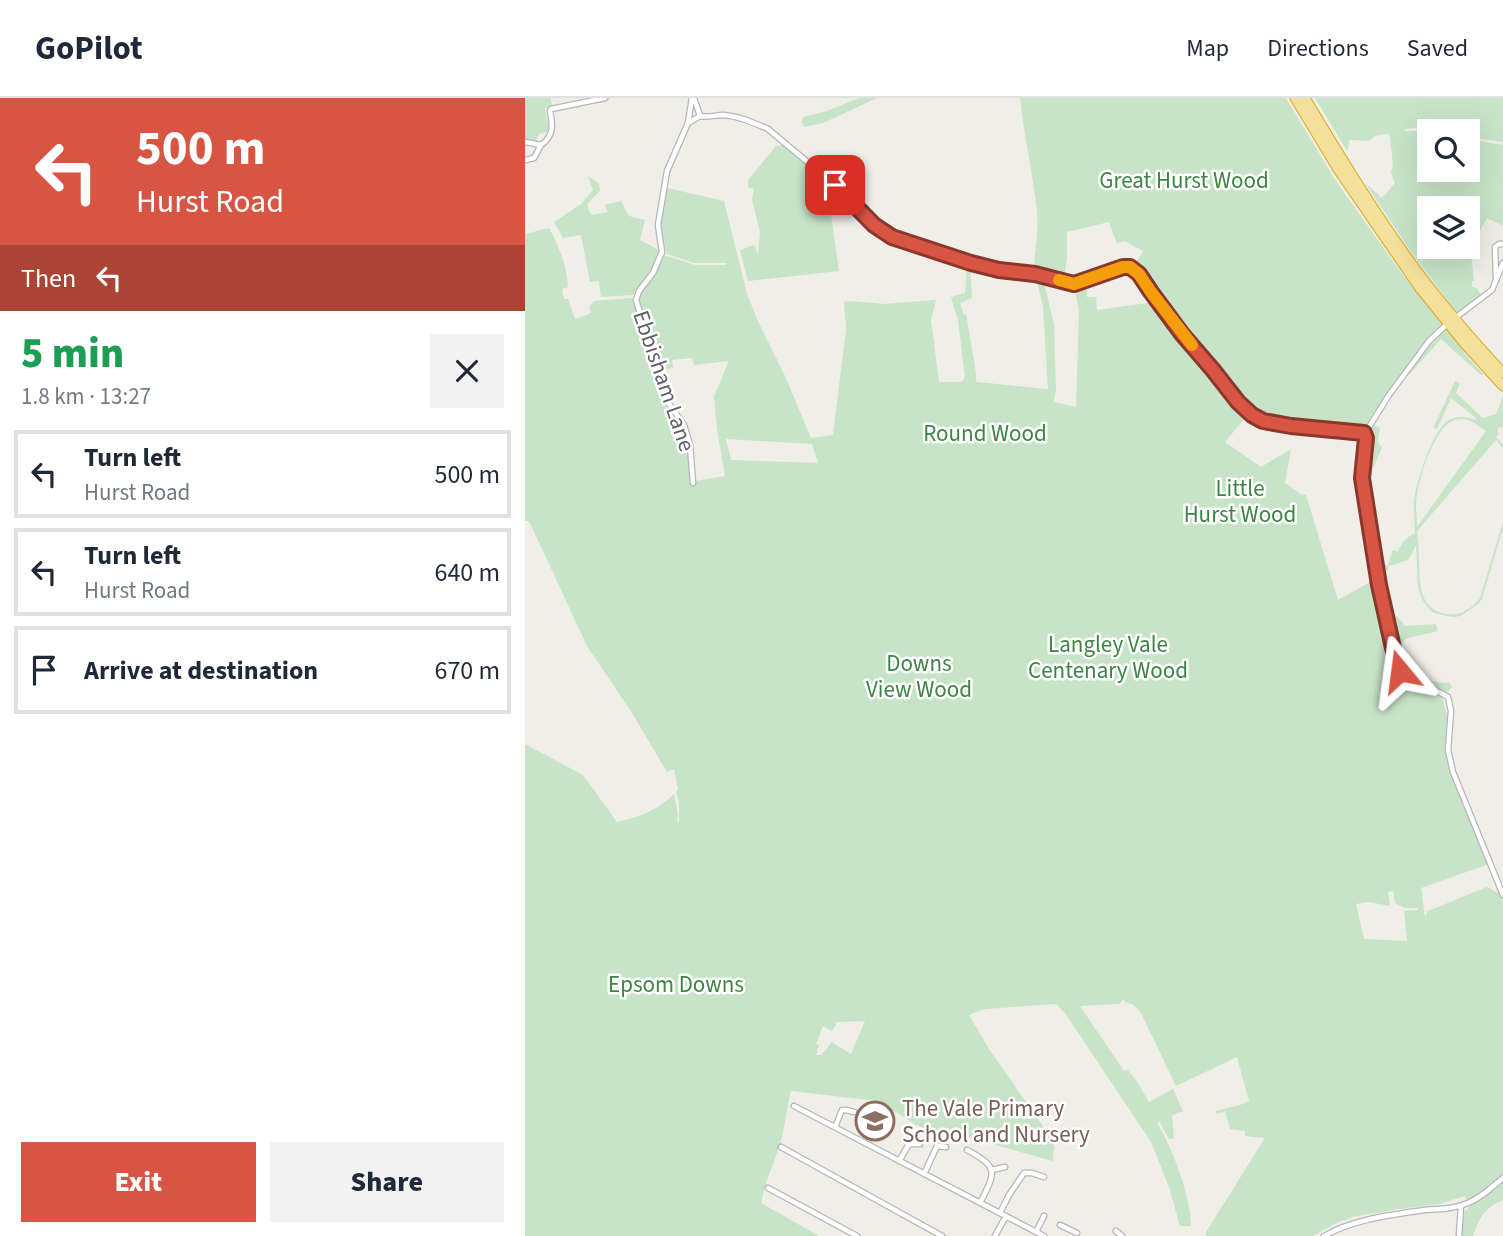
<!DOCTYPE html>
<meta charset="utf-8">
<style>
:root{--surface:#fff;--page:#f2f2f3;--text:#1f2937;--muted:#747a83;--line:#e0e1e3;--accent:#d85544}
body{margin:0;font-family:"Source Sans 3",sans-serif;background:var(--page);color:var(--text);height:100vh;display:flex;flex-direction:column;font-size:26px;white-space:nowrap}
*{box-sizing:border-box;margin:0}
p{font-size:23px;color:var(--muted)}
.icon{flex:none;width:38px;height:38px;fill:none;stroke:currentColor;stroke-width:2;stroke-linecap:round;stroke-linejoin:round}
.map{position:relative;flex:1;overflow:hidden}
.sheet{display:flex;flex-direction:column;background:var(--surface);width:525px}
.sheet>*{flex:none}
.hud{background:#d85544;color:#fff;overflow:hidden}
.tools{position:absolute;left:892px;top:21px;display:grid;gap:14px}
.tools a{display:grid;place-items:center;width:63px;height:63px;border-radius:0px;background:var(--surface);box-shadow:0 7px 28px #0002;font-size:35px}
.pin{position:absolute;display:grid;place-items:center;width:60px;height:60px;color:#fff;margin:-30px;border-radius:14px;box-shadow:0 4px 10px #0006}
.me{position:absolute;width:77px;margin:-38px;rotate:344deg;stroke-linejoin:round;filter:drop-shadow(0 0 5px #0008)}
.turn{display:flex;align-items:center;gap:24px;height:147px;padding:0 21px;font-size:32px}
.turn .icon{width:91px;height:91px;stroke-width:2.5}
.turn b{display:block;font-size:49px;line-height:60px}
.then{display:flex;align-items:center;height:66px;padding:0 21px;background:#0003;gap:14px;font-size:26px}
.round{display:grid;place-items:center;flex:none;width:74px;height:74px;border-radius:0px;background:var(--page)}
.summary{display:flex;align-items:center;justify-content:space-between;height:119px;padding:0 21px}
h1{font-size:42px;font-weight:800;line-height:52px;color:#1e9e55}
.action{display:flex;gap:14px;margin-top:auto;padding:14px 21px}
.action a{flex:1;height:80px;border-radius:0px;background:var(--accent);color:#fff;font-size:28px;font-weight:800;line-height:80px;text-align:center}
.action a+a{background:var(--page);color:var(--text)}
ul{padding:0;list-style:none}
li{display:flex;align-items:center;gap:21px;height:88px;margin:0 14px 10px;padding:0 7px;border:4px solid var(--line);border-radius:0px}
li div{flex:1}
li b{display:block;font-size:26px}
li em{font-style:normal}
header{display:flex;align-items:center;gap:42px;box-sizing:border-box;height:98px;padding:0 35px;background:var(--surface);border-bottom:2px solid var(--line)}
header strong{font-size:33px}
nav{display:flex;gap:38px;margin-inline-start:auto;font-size:24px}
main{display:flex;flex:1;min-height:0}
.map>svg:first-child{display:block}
.green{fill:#c7e4c8;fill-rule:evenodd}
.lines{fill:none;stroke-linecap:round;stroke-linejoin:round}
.minor-casing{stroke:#b4b6ba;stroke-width:7}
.highway-casing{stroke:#dfa818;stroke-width:11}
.minor{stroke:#fff;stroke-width:4.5}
.highway{stroke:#f3e09b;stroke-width:9}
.route-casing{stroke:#8c372c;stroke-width:18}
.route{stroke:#d85544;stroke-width:12}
.slow{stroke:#f59e0b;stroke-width:12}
.labels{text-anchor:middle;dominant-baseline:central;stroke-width:5;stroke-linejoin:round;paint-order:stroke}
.park-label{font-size:23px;fill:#3f8445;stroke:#fff}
.street-label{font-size:23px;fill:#5f6166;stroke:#fff}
.education-label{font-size:23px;fill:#785e54;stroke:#fff;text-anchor:start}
</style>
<header>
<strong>GoPilot</strong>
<nav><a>Map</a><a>Directions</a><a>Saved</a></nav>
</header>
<main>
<section class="sheet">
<div class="hud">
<div class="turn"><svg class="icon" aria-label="left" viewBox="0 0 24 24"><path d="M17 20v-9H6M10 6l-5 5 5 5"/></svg><div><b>500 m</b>Hurst Road</div></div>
<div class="then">Then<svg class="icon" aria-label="left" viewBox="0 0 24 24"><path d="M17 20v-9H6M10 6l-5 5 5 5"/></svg></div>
</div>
<div class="summary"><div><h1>5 min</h1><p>1.8 km · 13:27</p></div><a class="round"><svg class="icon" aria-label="close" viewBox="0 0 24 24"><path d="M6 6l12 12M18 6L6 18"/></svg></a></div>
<ul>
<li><svg class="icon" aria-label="left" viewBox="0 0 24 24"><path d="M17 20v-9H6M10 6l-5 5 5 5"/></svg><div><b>Turn left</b><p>Hurst Road</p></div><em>500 m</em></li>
<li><svg class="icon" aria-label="left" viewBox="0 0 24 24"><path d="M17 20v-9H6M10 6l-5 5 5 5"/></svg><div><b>Turn left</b><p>Hurst Road</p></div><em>640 m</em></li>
<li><svg class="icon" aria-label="arrive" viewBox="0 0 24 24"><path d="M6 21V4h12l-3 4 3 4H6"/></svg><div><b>Arrive at destination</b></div><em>670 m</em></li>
</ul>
<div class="action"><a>Exit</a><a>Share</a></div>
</section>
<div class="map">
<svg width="978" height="1138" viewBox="0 0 978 1138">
<rect width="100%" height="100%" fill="#efeee7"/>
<!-- green -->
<path class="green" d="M0,0H26L27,9L20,10L22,23H24L23,34L14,36L10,44L0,42Z
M334,0H352L298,25L279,29L277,24L278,19L302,13Z
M495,0H761L809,80L875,173L919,228C886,255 865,294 841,328L834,332L824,333L763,327L743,323L725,314L700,344L736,369L766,351L760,385L776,396L781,397L813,502L845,484L843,470L844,461L834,393L835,373L854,496L863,492C866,499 866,510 869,515C872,520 877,523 880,528L911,526L913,533L880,541L875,549C877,556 877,566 882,570C891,579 912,587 924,584L927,589L917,600L922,617L921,649L923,667L967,765L896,790L900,819L903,813L962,789L975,796L978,804V1077L952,1098L941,1103L940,1098L915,1106L874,1111L828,1119L811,1125L788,1138H681V1134L740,1040L720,1038V1033L705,1031L700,1013L692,1016L691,1013L718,1006L724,1003L712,959L651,988L616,915L609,907L600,904L599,901L594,906L555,908L599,973L602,971L611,982L624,1004L648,991L658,1013L647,1017L649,1040L644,1041L635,1025L632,1024C648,1052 665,1096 666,1128H655L644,1089L626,1044L540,915L531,906L460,911L444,917L464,951L529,1044L528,1063L445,1040L395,1029L352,1003L266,993C261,1011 260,1030 255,1047C248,1067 240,1085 236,1105L294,1138H0V646L58,677L92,724C113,720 134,711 149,696L153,717L152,724L154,723V704L151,694L153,691L149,671L142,674L107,615L62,548L4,423H0V136L24,130C34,149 42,167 43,189L37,191L39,201H43L50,221L66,215L64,209L69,203L106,200L110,203L131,279L141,310L159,334L165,347L170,383L200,378L192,331L189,298L204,263L169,267L167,260L147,262L148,270L134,273L114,202L116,194L139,157L170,167H200L202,165H169L142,156L135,127L142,90L199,103L222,196L232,221L260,278L286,340L308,337L321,231L319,204L325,203L359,206L411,202L406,222L414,284H437L440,279L433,222L426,199L440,195L442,166L445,167L447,198V200L435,205L439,217L441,216L451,275V284L523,291L518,209L511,179L518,180L529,226L531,291L529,304L551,309L554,213L549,187L562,183V199H571L572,212L630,204L627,191L611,168V165L618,153L600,143L592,145L584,124L542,134V160L539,180L509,175C509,154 514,135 512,114C508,76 499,38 495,0ZM201,341L287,346L293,365L206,362ZM868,793L870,805L880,810H893L892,812L879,813L882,843L839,841L831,806L844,804L865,808L863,794ZM340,923L326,956L307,944L296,957H291L294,947L291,946L298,928L307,933L312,924Z
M790,0H978V44L943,39V33H923L898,29L879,31L880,33H909H905V72H943V41L978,47V128L962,120L954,135L950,137L946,157L949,183H947V189L952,190L956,197L932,216L882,148L840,85L857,100L870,85L866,75L868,67L865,38L862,36L850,38L844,43L825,42L822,53ZM905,110H943V149H905Z
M258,47L301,81L314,173L223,183L215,152L229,147L233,157L235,134L227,102L229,91L223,89V82L251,48Z
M63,78L74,85L75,93L62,106L65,115L67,117L83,114L80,107L96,103L104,118L120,122L115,142L134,152C132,167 119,187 108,197L76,199L74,183L65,184L56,137L38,140L29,124L56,106L68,92Z
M921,230L941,257L959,277H956L916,241L883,278L903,247Z
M930,283L935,285L931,295L958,320L971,316L978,298V329L973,330V337L971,339L978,347V351L971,342L892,433C893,443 894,452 894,462C895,484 893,511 921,516C936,518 946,511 955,500L978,424V430L957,501L953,506L936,518L928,519L913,516L907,514L898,503L893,490L891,448L883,462L864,468L863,472L855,477C849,439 830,360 848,326L855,330L853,344L857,350L847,372L844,393L848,399L850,422L858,460V466L863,468L868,452L873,454C877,444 880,439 890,436C890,425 888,413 889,402C892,383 907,332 924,322C933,317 942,319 951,322V320L926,300L912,331L908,330ZM940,321L946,323L961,333L892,429C892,422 891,414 891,406C892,385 906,338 924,325C929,321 935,321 940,321Z
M978,1082V1102C958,1111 955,1119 948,1138H937C937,1131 937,1122 939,1115C941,1110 971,1088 978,1082Z"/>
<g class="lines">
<defs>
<path id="minor" d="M167,0L163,25L142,73L133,127L137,154L128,175L114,193L111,202L142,303L159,327L165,347L168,385
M169,0L175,18
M163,25L175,18C183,20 190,17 198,17C214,18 229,25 243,31L310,87L349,127L367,139L382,145L474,172L510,176L549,186L598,169H605C621,181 632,203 645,219C660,239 678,258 693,278C705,294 718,315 738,323C754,329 774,330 791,332C808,334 829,339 844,329
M0,44L16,47C29,38 28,27 25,13L26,11L80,0
M0,62L9,60L16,47
M971,180L970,149L974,146H978
M934,217L967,192L978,165
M920,228L904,243L864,297L844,329L841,340L837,380L856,496L868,550L875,573L923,599L926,613L923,652L928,674L978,797
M269,1008L519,1138
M310,1029L317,1012H321L329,1014
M256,1049L417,1138
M442,1052C474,1069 471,1074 455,1105
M374,1063L384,1046H395
M467,1072L480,1069
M399,1076L412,1048L421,1049
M243,1090L332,1138
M475,1115L484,1097L499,1075H507L519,1079
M535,1127L552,1135
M591,1133L597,1138
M511,1134L519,1118
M470,1138L481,1118
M799,1138C829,1121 866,1117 899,1112C914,1111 929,1111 943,1105C956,1100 967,1089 978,1080
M934,1138L936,1108"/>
<path id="highway" d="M770,0L814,73L894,189L939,245L978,288
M780,0C818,63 856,126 901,185C925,216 951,246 978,275"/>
</defs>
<!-- minor casing -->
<use href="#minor" class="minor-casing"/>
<!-- highway casing -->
<use href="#highway" class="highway-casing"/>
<!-- minor -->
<use href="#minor" class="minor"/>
<!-- highway -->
<use href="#highway" class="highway"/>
</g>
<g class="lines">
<defs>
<path id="route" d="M310,87L349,127L367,139L446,165L474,172L510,176L549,186L598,169H605L614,176L626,194L657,236L688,272L713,304L727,317L738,323L766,328L839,335L841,340L837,380L854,487L868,550L875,573"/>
</defs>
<!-- route casing -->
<use href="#route" class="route-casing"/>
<!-- route -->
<use href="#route" class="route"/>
<!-- slow -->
<path class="slow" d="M534,182L549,186L598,169H605L614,176L626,194L667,247"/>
</g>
<!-- icons -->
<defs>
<symbol id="school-ring" viewBox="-11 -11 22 22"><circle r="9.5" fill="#fff" stroke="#8d6e63" stroke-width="1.5"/><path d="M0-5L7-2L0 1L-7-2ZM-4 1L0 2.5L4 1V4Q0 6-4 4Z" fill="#8d6e63"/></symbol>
</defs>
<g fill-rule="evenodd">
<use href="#school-ring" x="328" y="1001" width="44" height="44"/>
</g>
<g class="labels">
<!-- park labels -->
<g class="park-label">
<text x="659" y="82">Great Hurst Wood</text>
<text x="460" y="335">Round Wood</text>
<text x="715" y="390">Little<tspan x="715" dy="26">Hurst Wood</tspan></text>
<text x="583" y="546">Langley Vale<tspan x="583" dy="26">Centenary Wood</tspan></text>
<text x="394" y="565">Downs<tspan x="394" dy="26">View Wood</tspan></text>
<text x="151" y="886">Epsom Downs</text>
</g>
<!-- street labels -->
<g class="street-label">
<text transform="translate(139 283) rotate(71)">Ebbisham Lane</text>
</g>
<!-- education labels -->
<g class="education-label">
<text x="377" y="1010">The Vale Primary<tspan x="377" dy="26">School and Nursery</tspan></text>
</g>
</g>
</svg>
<div class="tools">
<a><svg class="icon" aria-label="search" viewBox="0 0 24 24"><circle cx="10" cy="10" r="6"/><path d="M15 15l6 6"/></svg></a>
<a><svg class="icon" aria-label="layers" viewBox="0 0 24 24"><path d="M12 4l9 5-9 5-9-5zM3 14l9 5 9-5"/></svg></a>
</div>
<div class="pin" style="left:310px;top:87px;background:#d93025"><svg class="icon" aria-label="arrive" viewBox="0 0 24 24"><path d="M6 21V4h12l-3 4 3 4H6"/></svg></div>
<svg class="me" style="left:875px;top:573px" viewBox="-20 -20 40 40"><path d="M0-17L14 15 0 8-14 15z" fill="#d85544" stroke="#fff" stroke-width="4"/></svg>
</div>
</main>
